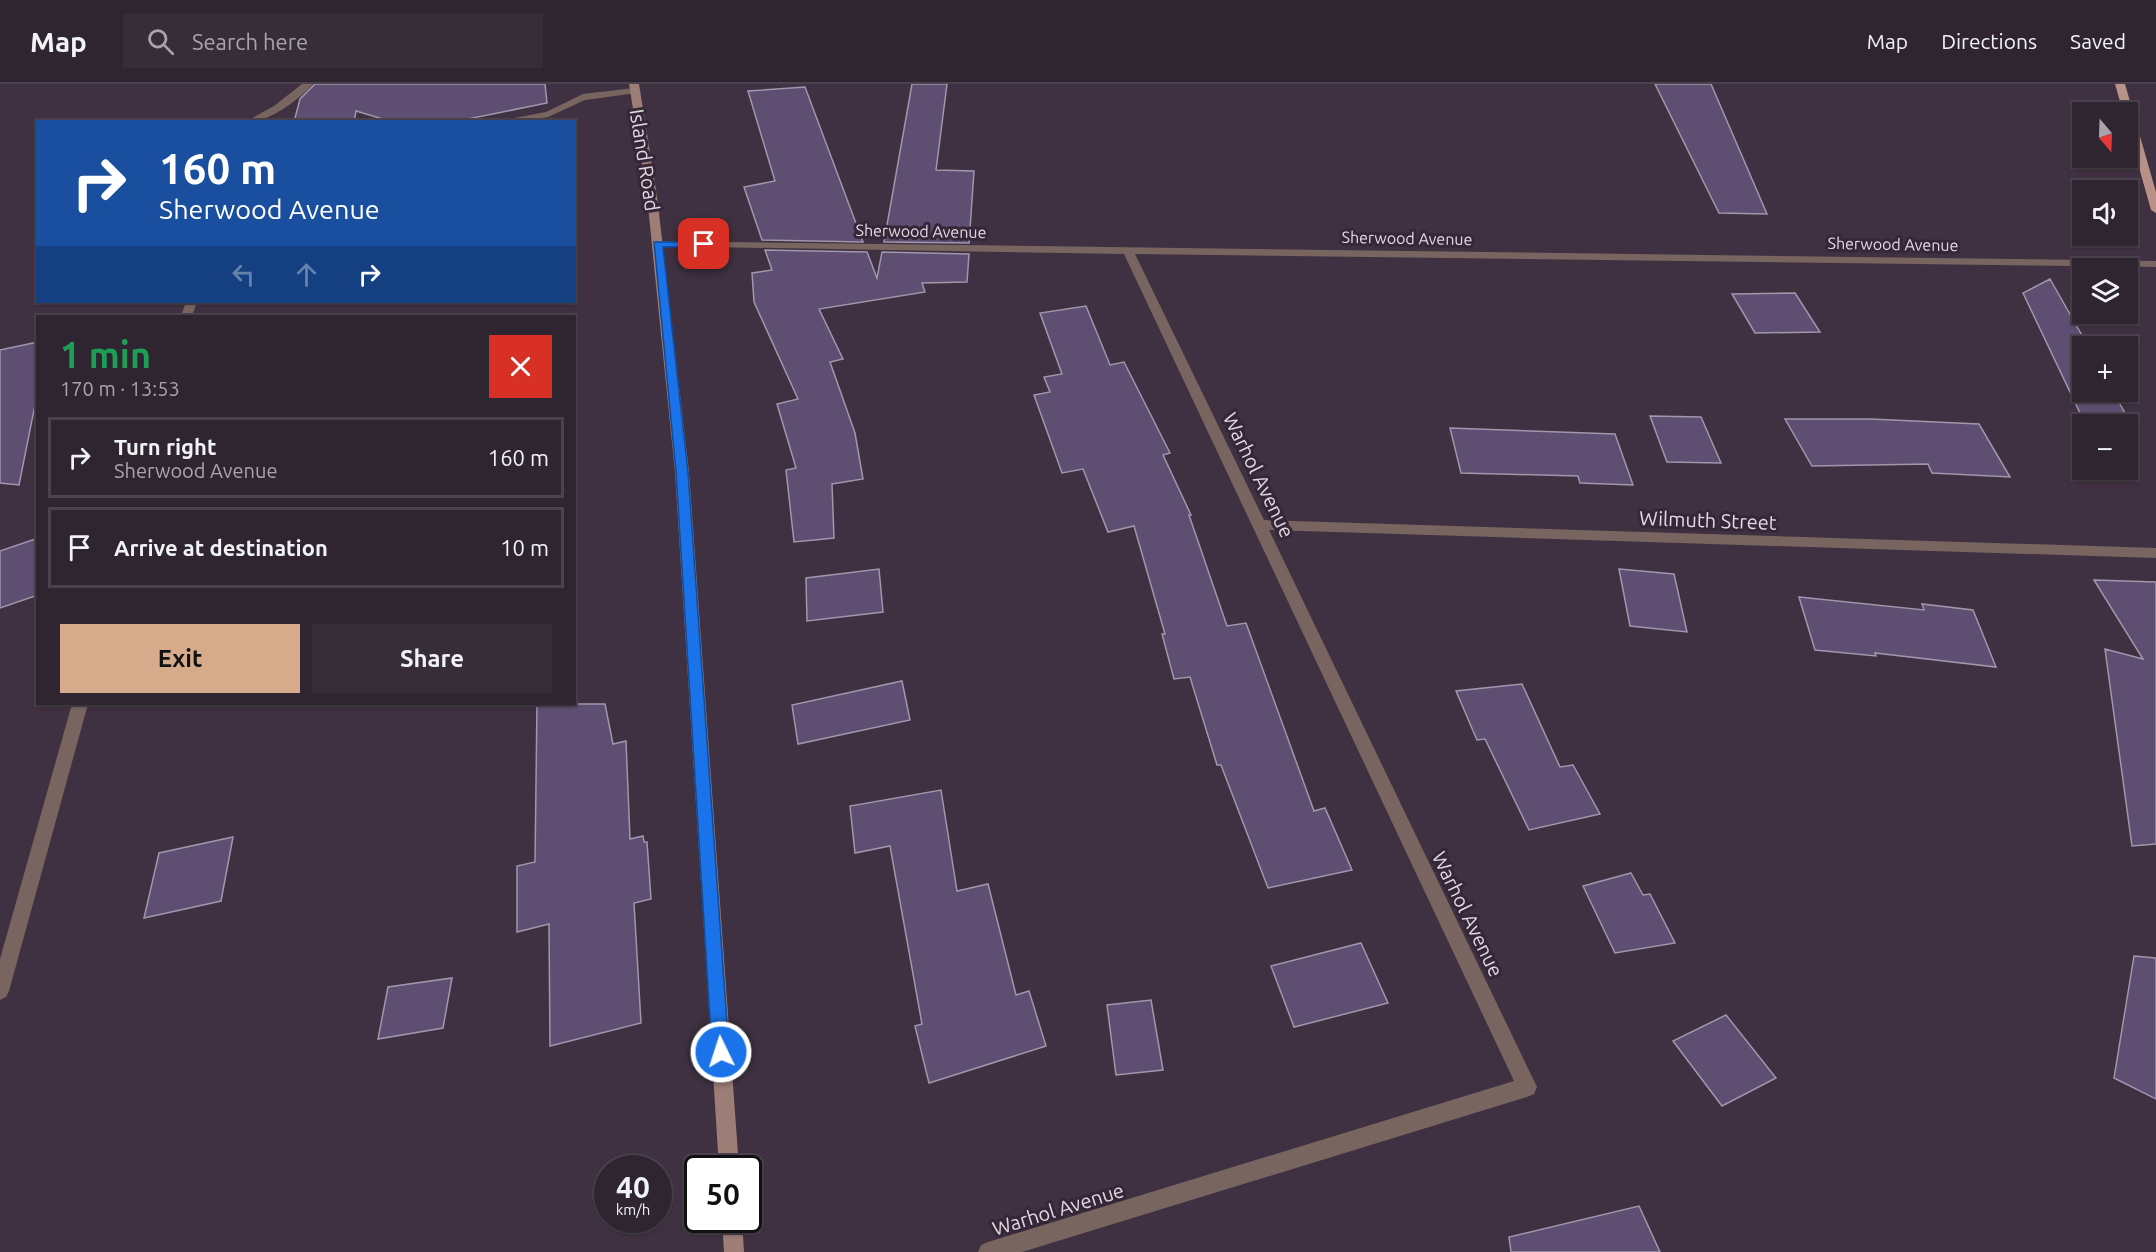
<!DOCTYPE html>
<meta charset="utf-8">
<style>
:root{--surface:#2f2531;--page:#372d39;--text:#f1f3f6;--muted:#a7a5ab;--line:#4a424d;--accent:#d6ab8b}
body{margin:0;font-family:Ubuntu,sans-serif;background:var(--page);color:var(--text);height:100vh;display:flex;flex-direction:column;font-size:22px;white-space:nowrap}
*{box-sizing:border-box;margin:0}
p{font-size:20px;color:var(--muted)}
.icon{flex:none;width:33px;height:33px;fill:none;stroke:currentColor;stroke-width:2;stroke-linecap:round;stroke-linejoin:round}
.map{position:relative;flex:1;overflow:hidden}
.panel{position:absolute;left:36px;top:231px;width:540px;height:390px;display:flex;flex-direction:column;background:var(--surface);border-radius:0px;box-shadow:0 2px 4px #0004,0 0 0 2px var(--line)}
.panel>*{flex:none}
.top-card{position:absolute;left:36px;top:36px;width:540px;height:183px;border-radius:0px;box-shadow:0 2px 4px #0004,0 0 0 2px var(--line);background:#1a4fa0;color:#fff;overflow:hidden}
.needle{width:39px;rotate:161deg}
.buttons{position:absolute;left:2072px;top:18px;display:grid;gap:12px}
.buttons a{display:grid;place-items:center;width:66px;height:66px;border-radius:0px;background:var(--surface);box-shadow:0 2px 4px #0004,0 0 0 2px var(--line);font-size:30px}
.speed{position:absolute;left:594px;top:1071px;display:flex;gap:12px;font-size:30px;font-weight:700;text-align:center}
.speed>*{display:grid;place-content:center;width:78px;height:78px;border-radius:50%;background:var(--surface);box-shadow:0 2px 4px #0004,0 0 0 2px var(--line);line-height:1}
.speed small{font-size:15px;font-weight:400}
.speed .limit{border:3px solid #111;border-radius:9px;background:#fff;color:#111}
.pin{position:absolute;display:grid;place-items:center;width:51px;height:51px;color:#fff;margin:-26px;border-radius:12px;box-shadow:0 3px 9px #0006}
.me{position:absolute;width:66px;margin:-33px;rotate:356deg;stroke-linejoin:round;filter:drop-shadow(0 0 4px #0008)}
.turn{display:flex;align-items:center;gap:21px;height:126px;padding:0 24px;font-size:27px}
.turn .icon{width:78px;height:78px;stroke-width:2.5}
.turn b{display:block;font-size:42px;line-height:51px}
.lanes{display:flex;align-items:center;height:57px;padding:0 24px;background:#0003;justify-content:center;gap:30px;direction:ltr}
.lanes .off{opacity:.35}
.round{display:grid;place-items:center;flex:none;width:63px;height:63px;border-radius:0px;background:var(--page)}
.summary{display:flex;align-items:center;justify-content:space-between;height:102px;padding:0 24px}
h1{font-size:36px;font-weight:700;line-height:45px;color:#1e9e55}
.action{display:flex;gap:12px;margin-top:auto;padding:12px 24px}
.action a{flex:1;height:69px;border-radius:0px;background:var(--accent);color:#111;font-size:24px;font-weight:700;line-height:69px;text-align:center}
.action a+a{background:var(--page);color:var(--text)}
ul{padding:0;list-style:none}
li{display:flex;align-items:center;gap:18px;height:81px;margin:0 12px 9px;padding:0 12px;border:3px solid var(--line);border-radius:0px}
li div{flex:1}
li b{display:block;font-size:22px}
li em{font-style:normal}
header{display:flex;align-items:center;gap:36px;box-sizing:border-box;height:84px;padding:0 30px;background:var(--surface);border-bottom:2px solid var(--line)}
header strong{font-size:28px}
nav{display:flex;gap:33px;margin-inline-start:auto;font-size:21px}
.search{width:420px;height:54px;background:var(--page);display:flex;align-items:center;gap:15px;box-sizing:border-box;padding:0 21px;border-radius:0px;color:var(--muted);font-size:22px}
.map>svg:first-child{display:block}
.building{fill:#5e4e71;stroke:#a097ad;stroke-width:1.5}
.lines{fill:none;stroke-linecap:round;stroke-linejoin:round}
.lane{fill:#786560;fill-rule:evenodd}
.street{fill:#786560;fill-rule:evenodd}
.secondary{fill:#9c7e76;fill-rule:evenodd}
.primary{fill:#b89187;fill-rule:evenodd}
.route{fill:#1a73e8;stroke:#114b97;stroke-width:1.5}
.labels{text-anchor:middle;dominant-baseline:central;stroke-width:6;stroke-linejoin:round;paint-order:stroke}
.far-street-label{font-size:16px;fill:#e1d8e2;stroke:#352737}
.street-label{font-size:20px;fill:#e1d8e2;stroke:#352737}
</style>
<header>
<strong>Map</strong>
<div class="search"><svg class="icon" aria-label="search" viewBox="0 0 24 24"><circle cx="10" cy="10" r="6"/><path d="M15 15l6 6"/></svg>Search here</div>
<nav><a>Map</a><a>Directions</a><a>Saved</a></nav>
</header>
<div class="map">
<svg width="2156" height="1168" viewBox="0 0 2156 1168">
<rect width="100%" height="100%" fill="#3f3141"/>
<!-- building -->
<path class="building" d="M315,0H545L547,19L453,38H393L356,27L354,38H294L300,15Z
M912,0H947L936,86L974,87L969,159L884,158Z
M1655,0H1711L1767,130L1719,129Z
M805,3L863,158L762,156L744,103L775,97L748,7Z
M765,166L867,168L877,194L882,168L969,170L967,198L922,199L925,208L819,225L843,275L830,278L855,349L863,395L832,400L834,454L794,458L786,386L796,384L777,320L798,315L754,218L752,189L772,186Z
M2050,195L2088,262H2082V308H2113L2129,336L2081,331L2023,209Z
M1795,209L1820,248L1755,249L1732,210Z
M1086,222L1110,281L1124,278L1170,369L1163,371L1191,431H1189L1227,542L1246,539L1314,727L1325,724L1352,786L1268,804L1221,681H1217L1190,593L1174,595L1162,550H1165L1134,442L1108,448L1083,385L1062,389L1034,311L1050,308L1044,293L1062,290L1040,229Z
M38,258V306L19,401L0,399V266Z
M1650,332L1701,333L1721,379L1667,378Z
M1785,335H1871L1979,340L2010,393L1932,389L1928,380L1812,382Z
M1450,344L1615,350L1633,401L1580,399L1578,392L1461,389Z
M38,454V511L0,524V467Z
M879,485L883,528L807,537L806,494Z
M1619,485L1674,490L1687,548L1630,542Z
M2094,496L2156,498V760L2132,762L2105,565L2143,575Z
M1799,513L1924,526L1922,520L1973,526L1996,583L1875,569L1876,572L1815,566Z
M902,597L910,636L798,660L792,621Z
M1522,600L1560,683L1573,681L1600,730L1529,746L1485,655L1477,656L1456,607Z
M537,620H605L613,660L626,657L630,755L643,752L644,758H647L651,815L634,819L641,939L550,962L549,840L517,848V782L535,778Z
M941,706L957,807L988,800L1016,911L1029,907L1046,962L929,999L915,942L922,940L890,762L855,769L850,722Z
M233,753L221,817L144,834L159,769Z
M1631,789L1643,811L1650,810L1675,859L1615,869L1583,802Z
M1361,859L1388,919L1294,943L1271,882Z
M2134,872L2156,874V1015L2114,994Z
M452,894L443,944L378,955L388,903Z
M1151,916L1163,986L1116,991L1107,921Z
M1726,931L1776,994L1722,1022L1673,957Z
M1639,1122L1660,1168H1511L1509,1153Z"/>
<g class="lines">
<!-- lane -->
<path class="lane" d="M302,0H313C296,18 270,38 245,38L274,22Z
M634,4L639,7L637,9L585,16L548,33L519,38H493L546,28L583,10Z"/>
<!-- street -->
<path class="street" d="M657,157L2156,177V183L1135,170L1264,436L2156,464V474L1269,446L1537,1003L1534,1010L1527,1013L1022,1168H978L981,1161L988,1158L1514,997L1124,170L653,162L652,160Z
M186,218H197L192,232H181Z
M72,620H88L9,907L6,913L0,916V875Z"/>
<!-- secondary -->
<path class="secondary" d="M629,0H639L657,112L689,388L739,1084H719L675,388L647,112Z
M722,1136H742L744,1168H724Z"/>
<!-- primary -->
<path class="primary" d="M2115,0H2125L2156,108V129L2151,126L2127,41V28H2123Z"/>
</g>
<!-- route -->
<path class="route" d="M654,158H704L709,160L704,163H663L688,388L729,968L727,974L721,977L715,974L712,968L676,388Z"/>
<g class="labels">
<!-- far-street labels -->
<g class="far-street-label">
<text transform="translate(921 147) rotate(1)">Sherwood Avenue</text>
<text transform="translate(1407 154) rotate(1)">Sherwood Avenue</text>
<text transform="translate(1893 160) rotate(1)">Sherwood Avenue</text>
</g>
<!-- street labels -->
<g class="street-label">
<text transform="translate(645 76) rotate(81)">Island Road</text>
<text transform="translate(1259 391) rotate(64)">Warhol Avenue</text>
<text transform="translate(1708 436) rotate(2)">Wilmuth Street</text>
<text transform="translate(1468 830) rotate(64)">Warhol Avenue</text>
<text transform="translate(1058 1125) rotate(-17)">Warhol Avenue</text>
</g>
</g>
</svg>
<div class="buttons">
<a><svg class="needle" viewBox="-14 -14 28 28"><path d="M0-13l5 13h-10z" fill="#e53935"/><path d="M0 13l5-13h-10z" fill="#a7a5ab"/></svg></a>
<a><svg class="icon" aria-label="sound" viewBox="0 0 24 24"><path d="M4 9h4l5-4v14l-5-4H4zM17 9q2 3 0 6"/></svg></a>
<a><svg class="icon" aria-label="layers" viewBox="0 0 24 24"><path d="M12 4l9 5-9 5-9-5zM3 14l9 5 9-5"/></svg></a>
<a>+</a>
<a>−</a>
</div>
<div class="speed"><div>40<small>km/h</small></div><div class="limit">50</div></div>
<div class="pin" style="left:704px;top:160px;background:#d93025"><svg class="icon" aria-label="arrive" viewBox="0 0 24 24"><path d="M6 21V4h12l-3 4 3 4H6"/></svg></div>
<svg class="me" style="left:721px;top:968px" viewBox="-20 -20 40 40"><circle r="17" fill="#1a73e8" stroke="#fff" stroke-width="3"/><path d="M0-11L8 9 0 5-8 9z" fill="#fff"/></svg>
<div class="top-card">
<div class="turn"><svg class="icon" aria-label="right" viewBox="0 0 24 24"><path d="M7 20v-9h11M14 6l5 5-5 5"/></svg><div><b>160 m</b>Sherwood Avenue</div></div>
<div class="lanes"><svg class="icon off" aria-label="left" viewBox="0 0 24 24"><path d="M17 20v-9H6M10 6l-5 5 5 5"/></svg><svg class="icon off" aria-label="ahead" viewBox="0 0 24 24"><path d="M12 20V5M6 11l6-6 6 6"/></svg><svg class="icon" aria-label="right" viewBox="0 0 24 24"><path d="M7 20v-9h11M14 6l5 5-5 5"/></svg></div>
</div>
<section class="panel">
<div class="summary"><div><h1>1 min</h1><p>170 m · 13:53</p></div><a class="round" style="background:#d93025;color:#fff"><svg class="icon" aria-label="close" viewBox="0 0 24 24"><path d="M6 6l12 12M18 6L6 18"/></svg></a></div>
<ul>
<li><svg class="icon" aria-label="right" viewBox="0 0 24 24"><path d="M7 20v-9h11M14 6l5 5-5 5"/></svg><div><b>Turn right</b><p>Sherwood Avenue</p></div><em>160 m</em></li>
<li><svg class="icon" aria-label="arrive" viewBox="0 0 24 24"><path d="M6 21V4h12l-3 4 3 4H6"/></svg><div><b>Arrive at destination</b></div><em>10 m</em></li>
</ul>
<div class="action"><a>Exit</a><a>Share</a></div>
</section>
</div>
